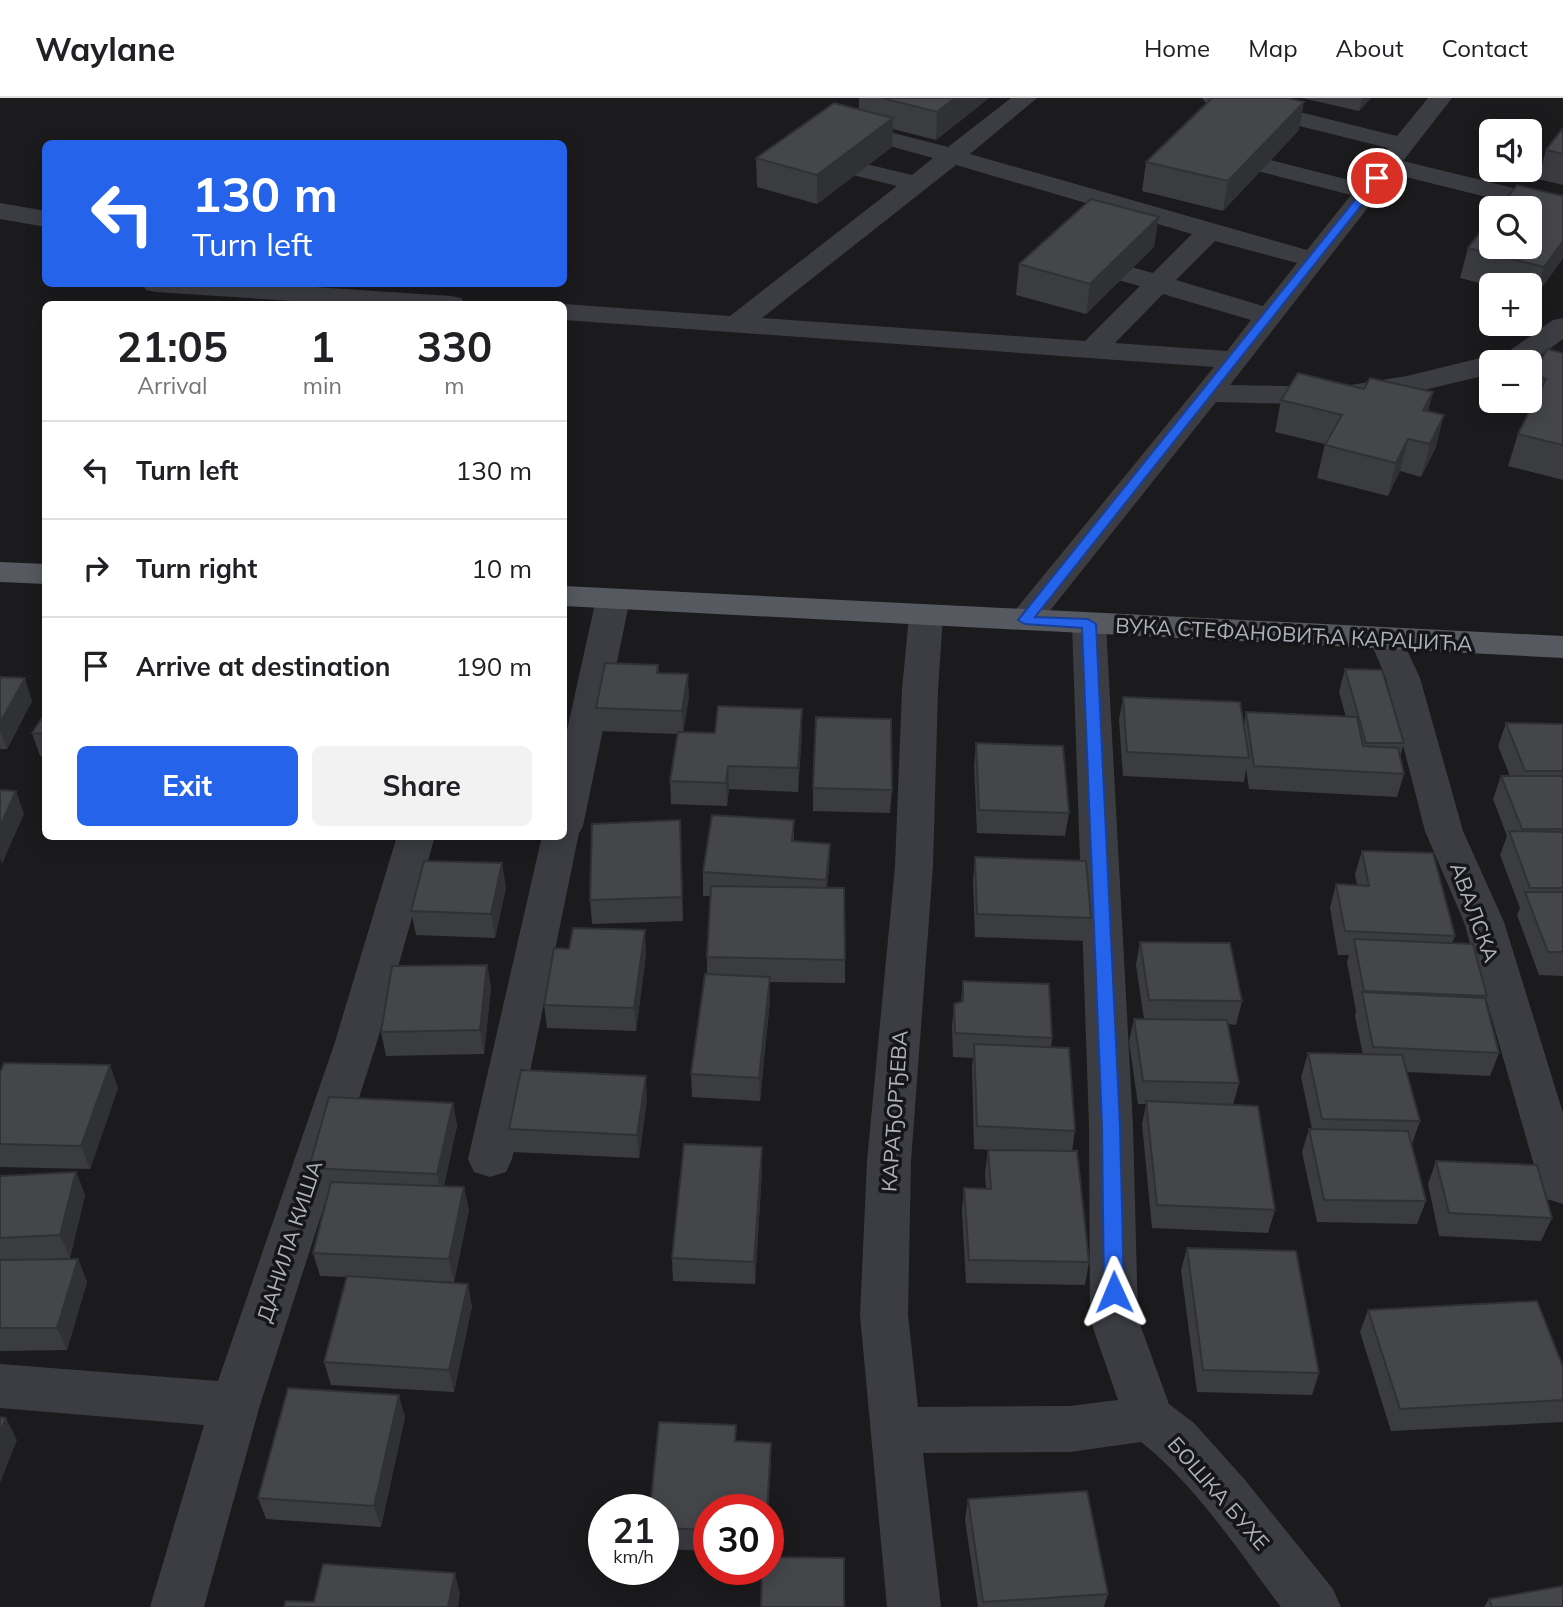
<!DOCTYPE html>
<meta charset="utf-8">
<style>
:root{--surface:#fff;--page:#f2f2f2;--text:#202124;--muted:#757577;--line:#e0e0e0;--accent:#2563eb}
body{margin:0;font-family:Mulish,sans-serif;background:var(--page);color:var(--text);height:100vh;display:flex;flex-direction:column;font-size:26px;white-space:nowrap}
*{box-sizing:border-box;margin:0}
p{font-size:23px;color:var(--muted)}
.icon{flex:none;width:38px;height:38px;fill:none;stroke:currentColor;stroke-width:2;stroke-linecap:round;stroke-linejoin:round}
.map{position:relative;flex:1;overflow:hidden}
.side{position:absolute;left:42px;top:203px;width:525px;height:539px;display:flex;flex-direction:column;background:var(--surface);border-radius:10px;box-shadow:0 4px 18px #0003}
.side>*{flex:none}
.top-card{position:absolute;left:42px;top:42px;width:525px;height:147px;border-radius:10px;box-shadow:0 4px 18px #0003;background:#2563eb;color:#fff;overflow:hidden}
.controls{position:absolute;left:1479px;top:21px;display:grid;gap:14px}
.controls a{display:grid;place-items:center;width:63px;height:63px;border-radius:10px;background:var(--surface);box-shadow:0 4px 18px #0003;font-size:35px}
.speed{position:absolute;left:588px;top:1396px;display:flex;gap:14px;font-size:35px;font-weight:700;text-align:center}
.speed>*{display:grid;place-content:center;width:91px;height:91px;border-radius:50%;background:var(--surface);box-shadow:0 4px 18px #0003;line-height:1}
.speed small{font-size:18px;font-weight:400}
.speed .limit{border:10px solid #d22;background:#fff;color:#111}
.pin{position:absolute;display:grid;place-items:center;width:60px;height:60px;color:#fff;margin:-30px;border:4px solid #fff;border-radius:50%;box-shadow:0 2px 7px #0007}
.me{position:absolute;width:77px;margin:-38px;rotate:359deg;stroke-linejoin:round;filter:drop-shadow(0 0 5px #0008)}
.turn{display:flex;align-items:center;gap:24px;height:147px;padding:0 35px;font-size:32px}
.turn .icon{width:91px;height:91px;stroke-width:2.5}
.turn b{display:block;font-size:49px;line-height:60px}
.eta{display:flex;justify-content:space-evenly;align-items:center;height:119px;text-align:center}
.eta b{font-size:42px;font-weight:700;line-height:49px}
.action{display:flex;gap:14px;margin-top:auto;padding:14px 35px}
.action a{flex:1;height:80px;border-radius:10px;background:var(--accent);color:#fff;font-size:28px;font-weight:700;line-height:80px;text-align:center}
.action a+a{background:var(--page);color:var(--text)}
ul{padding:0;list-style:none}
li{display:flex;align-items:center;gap:21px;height:98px;padding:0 35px;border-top:2px solid var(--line)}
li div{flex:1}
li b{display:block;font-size:26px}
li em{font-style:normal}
header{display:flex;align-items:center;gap:42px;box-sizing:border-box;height:98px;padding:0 35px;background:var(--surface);border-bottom:2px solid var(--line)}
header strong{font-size:33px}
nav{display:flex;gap:38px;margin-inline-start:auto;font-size:24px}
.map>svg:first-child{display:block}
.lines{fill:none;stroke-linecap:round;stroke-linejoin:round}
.minor{fill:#3c3d42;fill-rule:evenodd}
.major{fill:#575961;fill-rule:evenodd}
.wall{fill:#3b3c40}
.shaded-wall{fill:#303134}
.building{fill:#45464a;stroke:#303134;stroke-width:2}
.route{fill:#2563eb;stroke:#184099;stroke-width:2}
.labels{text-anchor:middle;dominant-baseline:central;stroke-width:7;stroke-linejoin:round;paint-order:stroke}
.street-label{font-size:21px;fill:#adb2bd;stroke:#161618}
</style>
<header>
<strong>Waylane</strong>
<nav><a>Home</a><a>Map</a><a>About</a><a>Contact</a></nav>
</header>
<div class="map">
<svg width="1563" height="1509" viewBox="0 0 1563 1509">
<rect width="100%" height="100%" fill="#1b1b1d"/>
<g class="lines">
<!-- minor -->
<path class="minor" d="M1011,0H1037L970,56L1307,152L1351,97L1257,73L1254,68L1257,63L1266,61L1361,85L1388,50L1206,5L1202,0H1242L1397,38L1428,0H1452L1403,63L1563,102V118L1394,76L1230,287L1338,289L1407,278L1509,253L1553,222L1563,220V241L1530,265L1491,264V276L1407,296L1338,307L1216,304L1037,529L1025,532L1013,529L1008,522L1013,515L1214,269L564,222V206H561H564L730,218L897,88L853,77L850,72L853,67L862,65L912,77L933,60L886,47L875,51L866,49L863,44L874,34L882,32L948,49ZM956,67L1192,136L1153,175L1127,168L1118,170L1114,176L1118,182L1140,188L1085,243L762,220ZM1215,143L1297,165L1263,208L1176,182ZM1163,196L1251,222L1227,253L1115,245Z
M0,105L46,113V129L0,121Z
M143,186H269L451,198L461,200L465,206H338L156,194L146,192Z
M613,491L625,494L630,501L583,728L579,735L512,1061L506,1074L490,1079L474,1074L468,1061L542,738H564V646L596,501L601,494Z
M926,507L938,510L943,517L938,592L933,768L911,1063L908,1217L918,1309L1070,1308L1118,1302L1090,1221L1089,1028L1072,526L1077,519L1089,516L1101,519L1106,526L1133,1028L1138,1221L1169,1306L1194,1325L1245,1382L1333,1491L1341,1509H1281C1239,1454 1195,1386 1141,1344L1070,1354L923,1355L941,1509H887L860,1217L867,1063L895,768L902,592L909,517L914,510Z
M1386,529L1398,533L1420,580L1463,733L1504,824L1563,1015V1106L1547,1101L1540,1088L1464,824L1425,733L1386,580L1369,540L1374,533Z
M397,738H435L376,947L260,1307L204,1509H150L204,1327L0,1310V1266L218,1283L334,947Z"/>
<!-- major -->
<path class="major" d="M0,464L46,466V486L0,484Z
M564,488L1563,538V560L564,508Z"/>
</g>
<!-- wall -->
<path class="wall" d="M859,0H989L936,42L893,31L892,49L817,106L757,89L756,60L859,12Z
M1302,0H1371L1359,13Z
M1563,30V87L1538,81L1546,52Z
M1299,32L1223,113L1142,93L1146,64Z
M1154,149L1086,216L1016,197L1019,166Z
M1468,150L1563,160L1535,199L1530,198V187L1491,188L1460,180Z
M1563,255V382L1508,368L1518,336L1531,310L1524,307L1526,303H1530V290L1534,276Z
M1364,291L1433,294L1428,313L1436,349L1421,379L1400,373L1388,398L1317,380L1325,346L1275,334L1281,302Z
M658,567L659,575L689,599L683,634L715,635L802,611V634L798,694L729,691L727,708L671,706L670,683L677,636L598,633L596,610Z
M1345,571L1404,645L1400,658L1404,676L1397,699L1249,691L1246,671L1244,684L1123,678L1119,622L1123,599L1244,627L1246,614L1346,619L1339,594Z
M0,579L32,603L7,651H0Z
M46,614V659L40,658L32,635Z
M1506,625L1563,626V878L1539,877L1517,817L1520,810L1500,757L1507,738L1493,701L1501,678H1510L1498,648Z
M976,645L1069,715L1065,738L977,735L974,668Z
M813,690L892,692L890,715L813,713Z
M680,722L683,823L592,826L590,802Z
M794,722V743L830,746L829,769L827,790L845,862V885L770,884V902L760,1003L692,999L691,976L707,876V859L711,798H703V774Z
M1362,753L1455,838L1452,845L1487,898L1485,902L1499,955L1490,978L1407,974L1420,1023L1412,1046L1426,1103L1417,1126L1317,1124L1302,1054L1309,1031H1312L1301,979L1308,955L1363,957L1355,918L1356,913L1347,864L1349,857H1338L1330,810L1336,786L1357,787L1355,776Z
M975,759L1091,820L1087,843L975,839L973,783Z
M506,789L495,840L416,837L411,813Z
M1140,844L1242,903L1236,927L1228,926L1239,985L1233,1007L1275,1112L1268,1135L1152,1130L1142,1026L1146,1006H1138L1129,944L1134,921H1144L1136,867Z
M646,856L636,933L547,930L544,907Z
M487,867L491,890L484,956L386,958L381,934Z
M963,883L1052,940L1051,949L1075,1033L1072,1053L1089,1164L1085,1187L966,1185L962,1113L964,1090L986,1091L985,1075L988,1052H991L974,1051L972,969L973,960L953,959L952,929L954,906L961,904Z
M0,975L118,990L90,1071L0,1069Z
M647,1001L639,1060L512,1054L509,1031Z
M453,1005L457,1028L444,1088L469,1112L454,1184L392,1181L472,1208L454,1294L331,1287L324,1264L347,1179L320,1178L313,1155L329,1093H315L309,1070Z
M762,1049V1072L755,1186L673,1183L672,1160Z
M1436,1063L1552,1120L1541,1143L1439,1138L1428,1086Z
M76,1074L85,1097L70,1160L27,1162L78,1161L87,1184L67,1252L0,1253V1078Z
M1187,1150L1319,1275L1312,1297L1197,1294L1181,1172Z
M1368,1212L1563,1269V1324L1391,1333L1360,1234Z
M405,1319L381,1429L266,1421L258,1400Z
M736,1327V1343L771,1367L709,1412V1453L663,1451V1412Z
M968,1401L1108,1496L1104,1509H978L965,1422Z
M1489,1501L1563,1509H1484Z"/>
<!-- shaded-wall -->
<path class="shaded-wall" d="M955,0H989L936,42L937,14Z
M1362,0H1371L1359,13Z
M1304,4L1299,32L1223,113L1228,83Z
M893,20L892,49L817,106V77Z
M1159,119L1154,149L1086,216L1090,186Z
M1563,143V160L1535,199L1544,169Z
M1433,294L1424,326L1415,344L1423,312Z
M1444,317L1436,349L1421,379L1430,346Z
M1408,341L1400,373L1388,398L1396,365Z
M564,566L567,589L564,613Z
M688,576L689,599L683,636L682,613Z
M25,580L32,603L7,651L0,633V625Z
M802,611V634L798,694V670Z
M728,668L729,691L727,708L726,685Z
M16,693L24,716L2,766L0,760V728Z
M830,746L829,769L825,806L826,782Z
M502,765L506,789L495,840L491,816Z
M645,832L646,856L636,933L634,910Z
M487,867L491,890L484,956L480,932Z
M770,879V902L760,1003L759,980Z
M110,967L118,990L90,1071L81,1048Z
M646,978L647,1001L639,1060L637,1037Z
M453,1005L457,1028L441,1099L437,1076Z
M762,1049V1072L755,1186L754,1164Z
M76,1074L85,1097L70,1160L60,1137Z
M464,1089L469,1112L454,1184L449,1161Z
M78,1161L87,1184L67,1252L57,1230Z
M468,1186L472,1208L454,1294L449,1272Z
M399,1297L405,1319L381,1429L374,1408Z
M6,1320L17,1342L0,1385V1334Z
M771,1345V1367L768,1418V1412H767Z
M455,1475L460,1496L458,1509H448Z"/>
<!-- building -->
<path class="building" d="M882,0H955L937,14Z
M1212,0H1288L1304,4L1228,83L1146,64Z
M834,5L893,20L817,77L756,60Z
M1563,30V56L1546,52Z
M1517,87L1563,98V143L1544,169L1468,150L1491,120V149H1530V110H1499Z
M1091,101L1159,119L1090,186L1019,166Z
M1547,251L1563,255V347L1518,336L1546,281L1534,276Z
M1298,275L1364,291L1370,280L1433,294L1423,312L1444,317L1430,346L1408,341L1396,365L1325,347L1342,317L1281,302Z
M605,565L658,567L657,575L688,576L682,613L596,610Z
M1345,571L1382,572L1404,645H1366Z
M0,579L25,580L0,625Z
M1123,599L1240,604L1249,660L1127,654Z
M718,608L802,611L798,670L728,668L726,685L670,683L678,634L715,635Z
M46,614V636L32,635Z
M1246,614L1357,619L1363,648L1398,650L1404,676L1254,668Z
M816,619L891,621L892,692L813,690Z
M1506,625L1563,626V673H1525Z
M976,645L1063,648L1069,715L979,712Z
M1501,678H1563V731H1522Z
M0,692L16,693L0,728Z
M712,717L794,722L792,743L830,746L826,782L703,774Z
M680,722L682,799L590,802L592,726Z
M1509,733L1563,734V790H1530Z
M1362,753L1433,755L1455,838L1345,833L1336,786L1369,788Z
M975,759L1086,763L1091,820L977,816Z
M424,763L502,765L491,816L411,813Z
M711,788L844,790L845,862L707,859Z
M1525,794H1563V854H1548Z
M573,830L645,832L634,910L544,907L554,850L569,851Z
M1354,841L1473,846L1487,898L1364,893Z
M1140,844L1230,845L1242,903L1149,902Z
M487,867L480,932L381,934L392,868Z
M705,876L770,879L759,980L691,976Z
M963,883L1049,886L1052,940L955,935L954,906L963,903Z
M1362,894L1485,900L1499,955L1373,949Z
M1134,921L1227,922L1239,985L1143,983Z
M974,946L1069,950L1075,1033L977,1028Z
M1308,955L1402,957L1420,1023L1322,1021Z
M4,965L110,967L81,1048L0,1046V975Z
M521,972L646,978L637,1037L509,1031Z
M329,999L453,1005L437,1076L309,1070Z
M1146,1003L1258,1008L1275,1112L1157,1107Z
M1309,1031L1408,1033L1426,1103L1324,1102Z
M684,1046L762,1049L754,1164L672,1160Z
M988,1052L1077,1053L1089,1164L969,1162L964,1090L991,1091Z
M1436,1063L1537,1067L1552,1120L1449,1115Z
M76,1074L60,1137L0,1140V1078Z
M331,1084L464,1089L449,1161L313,1155Z
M1187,1150L1296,1153L1319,1275L1203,1272Z
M78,1161L57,1230H0V1162Z
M347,1178L468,1186L449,1272L324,1264Z
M1537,1203L1563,1269V1302L1400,1311L1368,1212Z
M288,1290L399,1297L374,1408L258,1400Z
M0,1319L6,1320L0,1334Z
M659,1324L736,1327L735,1343L771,1345L767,1412H709V1432L663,1430V1412H650Z
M1087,1393L1108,1496L983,1504L968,1401Z
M768,1459L844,1460V1509H761L762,1472H768Z
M323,1466L455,1475L448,1509H284L286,1503L314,1504Z
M1563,1488V1509H1492L1489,1501Z"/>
<!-- route -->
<path class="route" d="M1374,78L1383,80L1035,519L1088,521L1096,526L1120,1028L1124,1194L1121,1199L1114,1202L1107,1199L1104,1194L1102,1028L1082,530L1025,526L1018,522Z"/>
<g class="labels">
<!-- street labels -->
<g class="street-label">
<text transform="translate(1294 536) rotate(3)">ВУКА СТЕФАНОВИЋА КАРАЏИЋА</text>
<text transform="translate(1475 814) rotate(70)">АВАЛСКА</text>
<text transform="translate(894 1013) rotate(-86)">КАРАЂОРЂЕВА</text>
<text transform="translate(289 1143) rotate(-72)">ДАНИЛА КИША</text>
<text transform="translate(1219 1395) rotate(49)">БОШКА БУХЕ</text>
</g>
</g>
</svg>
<div class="controls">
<a><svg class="icon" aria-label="sound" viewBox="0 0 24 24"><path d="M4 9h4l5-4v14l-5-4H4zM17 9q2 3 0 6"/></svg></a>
<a><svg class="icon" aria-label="search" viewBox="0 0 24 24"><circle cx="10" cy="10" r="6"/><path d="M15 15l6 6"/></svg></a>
<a>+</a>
<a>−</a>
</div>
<div class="speed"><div>21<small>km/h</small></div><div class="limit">30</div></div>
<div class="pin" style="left:1377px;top:80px;background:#d93025"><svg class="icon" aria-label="arrive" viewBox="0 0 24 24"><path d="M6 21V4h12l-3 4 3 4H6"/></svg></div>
<svg class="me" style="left:1114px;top:1194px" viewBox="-20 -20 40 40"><path d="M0-17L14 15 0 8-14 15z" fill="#2563eb" stroke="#fff" stroke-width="4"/></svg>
<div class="top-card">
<div class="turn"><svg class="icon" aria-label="left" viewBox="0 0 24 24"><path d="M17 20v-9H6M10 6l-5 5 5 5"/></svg><div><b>130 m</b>Turn left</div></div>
</div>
<section class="side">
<div class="eta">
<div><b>21:05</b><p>Arrival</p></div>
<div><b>1</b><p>min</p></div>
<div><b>330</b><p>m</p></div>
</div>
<ul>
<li><svg class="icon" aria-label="left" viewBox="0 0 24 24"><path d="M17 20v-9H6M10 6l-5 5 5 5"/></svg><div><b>Turn left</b></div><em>130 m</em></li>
<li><svg class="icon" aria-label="right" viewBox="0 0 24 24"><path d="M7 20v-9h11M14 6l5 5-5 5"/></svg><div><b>Turn right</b></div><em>10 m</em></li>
<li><svg class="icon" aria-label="arrive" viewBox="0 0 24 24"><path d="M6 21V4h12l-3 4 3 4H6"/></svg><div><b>Arrive at destination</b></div><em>190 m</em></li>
</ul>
<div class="action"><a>Exit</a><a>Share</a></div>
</section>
</div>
